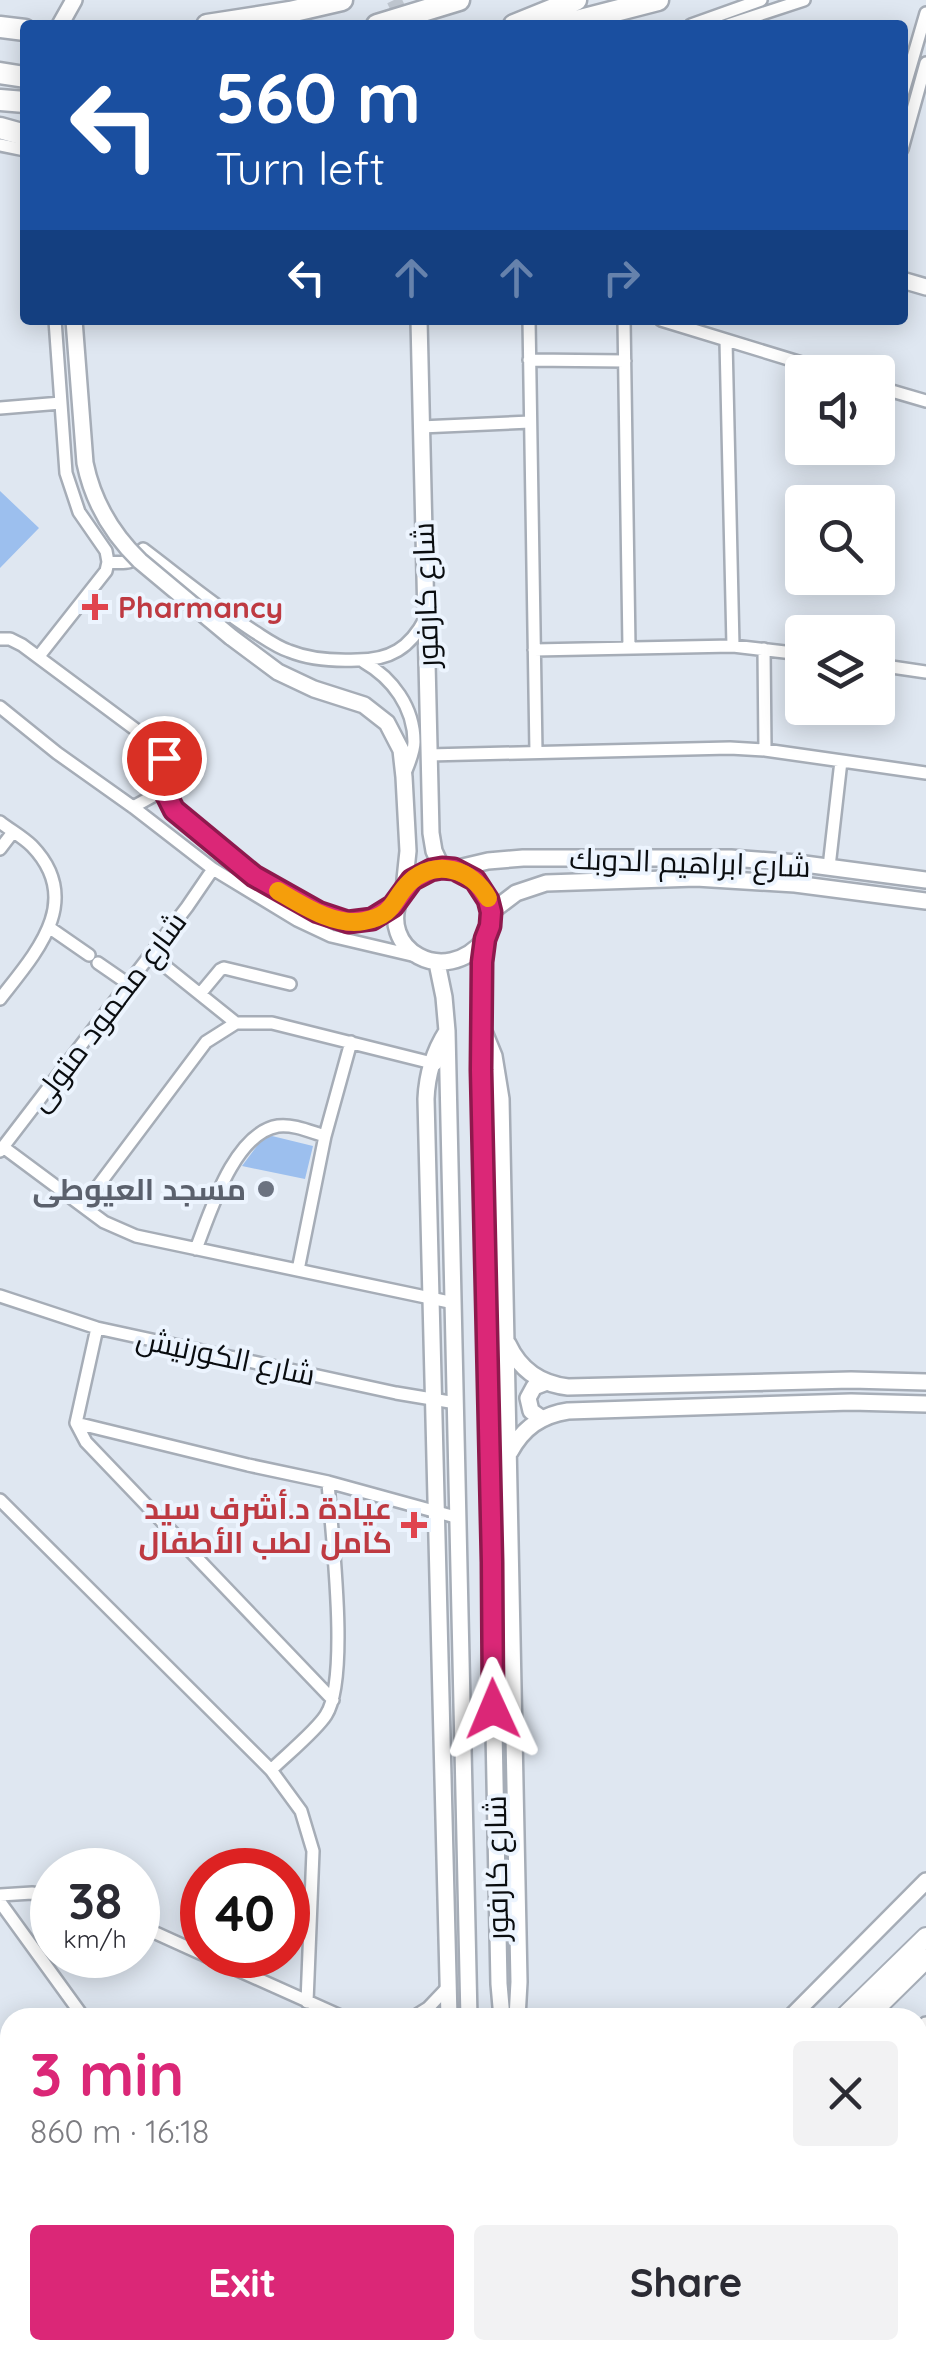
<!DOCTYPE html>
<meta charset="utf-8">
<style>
:root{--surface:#fff;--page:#f2f2f3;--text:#2b2b33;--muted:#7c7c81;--accent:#db2777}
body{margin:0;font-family:Quicksand,Cairo,sans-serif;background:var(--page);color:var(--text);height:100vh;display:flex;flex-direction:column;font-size:38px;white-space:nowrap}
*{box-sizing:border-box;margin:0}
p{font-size:32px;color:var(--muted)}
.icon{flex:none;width:55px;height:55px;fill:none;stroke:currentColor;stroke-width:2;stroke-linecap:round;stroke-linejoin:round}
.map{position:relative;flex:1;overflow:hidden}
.details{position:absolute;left:0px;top:2008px;width:928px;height:352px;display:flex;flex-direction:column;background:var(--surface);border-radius:30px 30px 0 0;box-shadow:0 5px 25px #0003}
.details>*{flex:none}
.top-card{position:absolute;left:20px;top:20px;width:888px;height:305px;border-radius:10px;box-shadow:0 5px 25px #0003;background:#1a4fa0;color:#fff;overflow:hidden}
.controls{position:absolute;left:785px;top:355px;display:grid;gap:20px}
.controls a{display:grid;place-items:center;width:110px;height:110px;border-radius:10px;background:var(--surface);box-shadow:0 5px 25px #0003;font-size:50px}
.speed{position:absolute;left:30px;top:1848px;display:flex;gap:20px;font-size:50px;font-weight:700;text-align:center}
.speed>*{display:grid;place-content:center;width:130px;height:130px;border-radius:50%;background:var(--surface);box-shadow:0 5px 25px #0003;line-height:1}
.speed small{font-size:25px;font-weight:400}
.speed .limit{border:15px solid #d22;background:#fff;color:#111}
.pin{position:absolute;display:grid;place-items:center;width:85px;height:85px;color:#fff;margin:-42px;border:5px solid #fff;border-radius:50%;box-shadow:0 2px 10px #0007}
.me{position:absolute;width:110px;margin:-55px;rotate:359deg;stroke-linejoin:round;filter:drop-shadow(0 0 8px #0008)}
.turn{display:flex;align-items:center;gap:35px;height:210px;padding:0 30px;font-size:45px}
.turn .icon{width:130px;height:130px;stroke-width:2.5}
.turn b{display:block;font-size:70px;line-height:85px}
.lanes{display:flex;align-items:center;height:95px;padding:0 30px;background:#0003;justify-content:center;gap:50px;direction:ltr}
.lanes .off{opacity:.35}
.round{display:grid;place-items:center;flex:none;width:105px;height:105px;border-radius:10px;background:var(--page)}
.overview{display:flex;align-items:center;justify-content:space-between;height:170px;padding:0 30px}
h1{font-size:60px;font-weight:800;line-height:75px;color:var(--accent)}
.cta{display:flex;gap:20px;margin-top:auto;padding:20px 30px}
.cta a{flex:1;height:115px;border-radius:10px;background:var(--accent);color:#fff;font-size:40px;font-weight:800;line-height:115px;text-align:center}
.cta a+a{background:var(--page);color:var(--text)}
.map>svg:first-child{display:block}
.green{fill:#9cbfee}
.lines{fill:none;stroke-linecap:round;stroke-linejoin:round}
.secondary-tunnel{stroke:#bfc6cf;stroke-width:15;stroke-dasharray:15 8;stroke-linecap:butt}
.street-casing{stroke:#a6adb7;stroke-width:16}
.secondary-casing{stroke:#a6adb7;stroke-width:20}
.primary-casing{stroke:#a6adb7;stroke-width:22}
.highway-casing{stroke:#a6adb7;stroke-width:25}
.street{stroke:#fff;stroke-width:11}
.secondary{stroke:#fff;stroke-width:15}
.primary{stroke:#fff;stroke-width:18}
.highway{stroke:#fff;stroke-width:20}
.secondary-bridge-casing{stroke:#a6adb7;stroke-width:20;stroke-linecap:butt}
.secondary-bridge{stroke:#fff;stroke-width:15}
.route-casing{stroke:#8e194d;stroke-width:25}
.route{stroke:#db2777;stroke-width:18}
.slow{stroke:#f59e0b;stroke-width:18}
.health-dot{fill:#e0444e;stroke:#ecf4fe;stroke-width:4}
.worship-dot{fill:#6b7280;stroke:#ecf4fe;stroke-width:4}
.labels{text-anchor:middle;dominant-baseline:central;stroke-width:8;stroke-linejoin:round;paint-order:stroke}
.street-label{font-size:30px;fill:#0a0d10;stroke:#ecf4fe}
.health-label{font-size:30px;font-weight:bold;fill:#be3a42;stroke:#ecf4fe;text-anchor:start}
.worship-label{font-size:30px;font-weight:bold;fill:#5b616d;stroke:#ecf4fe;text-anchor:end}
</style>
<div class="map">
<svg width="926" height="2358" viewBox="0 0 926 2358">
<rect width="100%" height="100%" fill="#dfe7f1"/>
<!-- green -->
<path class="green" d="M0,491L39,528L0,568Z
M272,1136L313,1146L305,1179L242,1166L263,1138Z"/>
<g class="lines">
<!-- secondary-tunnel -->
<path class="secondary-tunnel" d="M394,0L406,25"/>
<defs>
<path id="street" d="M691,25L761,0
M728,25L804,0
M902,95L926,13
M0,145L25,150
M902,149L926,63
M529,320L536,752
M624,320L629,647
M661,320L831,372
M726,341L733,646
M529,360L625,361
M878,387L926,401
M0,408L61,403
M421,427L530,422
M108,562C123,563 136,565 143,549C180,577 216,607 255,632C266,639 277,647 289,651C311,660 334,661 357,660C390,660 410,648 425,619
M0,639H10L22,645L155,744C174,768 154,789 179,814C222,850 263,885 313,909C325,915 337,922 350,922C370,923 386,914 398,900
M764,649L765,750
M534,650L733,646L802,654
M39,656L106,571L108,562L106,551L79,512L66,473L55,320
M364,662C392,678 414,707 414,742C414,752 409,763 405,773
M878,665L926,672
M0,707L57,753L133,807L213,869L297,920L331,936L416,956
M428,755L730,748L765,750L926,773
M133,807L164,790
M0,822C10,830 23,837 32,846C85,901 35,954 0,999
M0,849L13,832
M829,867L841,761
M50,928L89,955
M150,954L236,1023
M98,963L127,983
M200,994L220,970L224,968L290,984
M3,1147L104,1222L136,1236L454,1303
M0,1151L187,907L213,869
M83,1206L206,1042L236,1023H272L436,1064
M196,1249C210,1213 234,1133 278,1126C294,1124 311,1132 325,1136
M298,1270L325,1136L351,1042
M0,1296L97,1328L396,1393L456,1403
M97,1328L76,1423L86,1442L333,1700
M76,1423L248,1465L328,1482L459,1518
M0,1500L271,1770L301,1811L313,1851L307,2002
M271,1770C285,1756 316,1731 326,1715C350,1678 331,1530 328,1482
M0,1895L32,1893L52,1896
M0,1902L84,2018
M138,1925L202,1954
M204,1955L345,2018
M412,2018L428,2008L447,1988
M918,2125L926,2134
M918,2233L926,2225
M918,2308L926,2304
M714,2350L722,2358
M791,2358L801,2350
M831,2358L845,2350"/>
<path id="secondary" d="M60,25L74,0
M902,280L926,287
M419,320L431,833L434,851L442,868
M231,637L278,672L314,689L364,705L387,723L401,750L404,777L408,851L404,889
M454,869L488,861L523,858H731L797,863L926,880
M491,912L516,893L546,883L696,878L795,884L926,901
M485,939C445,989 376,949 401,896C407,882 420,872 436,869C454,866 472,874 483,889C487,895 490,903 491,910C492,928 483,945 482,962C479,998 481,1034 481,1070L499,1984L502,2018
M437,963L444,997L447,1031L469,2018
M447,1031C433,1053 427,1074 426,1099L449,2018
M485,1034L494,1056L501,1099L519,1982L517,2018
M508,1344C520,1370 541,1384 568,1387L851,1380L926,1382
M541,1418L531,1411L528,1398L534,1387L547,1382
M510,1452C523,1428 541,1415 568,1411L851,1402L926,1404
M790,2018L926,1881
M918,2033L926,2025
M456,2350V2358
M477,2350V2358
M595,2358L603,2350"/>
<path id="primary" d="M843,2018L926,1937
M866,2018L926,1959
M433,2358L436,2350
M498,2358L506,2350
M518,2358L527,2350"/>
<path id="highway" d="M207,25L290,12L342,0
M377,25L459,0
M514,25L576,0
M561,25L658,0
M0,27L25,30
M0,73L25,77
M0,100L25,102
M0,128L25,135"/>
</defs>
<!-- street casing -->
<use href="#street" class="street-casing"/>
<!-- secondary casing -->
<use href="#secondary" class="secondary-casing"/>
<!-- primary casing -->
<use href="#primary" class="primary-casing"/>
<!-- highway casing -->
<use href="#highway" class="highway-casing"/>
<!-- street -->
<use href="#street" class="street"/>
<!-- secondary -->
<use href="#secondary" class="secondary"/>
<!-- primary -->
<use href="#primary" class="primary"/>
<!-- highway -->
<use href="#highway" class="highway"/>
<defs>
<path id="secondary-bridge" d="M74,320L85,463C93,502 111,533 140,561L231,637"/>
</defs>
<!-- secondary-bridge casing -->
<use href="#secondary-bridge" class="secondary-bridge-casing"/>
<!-- secondary-bridge -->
<use href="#secondary-bridge" class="secondary-bridge"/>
</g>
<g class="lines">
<defs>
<path id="route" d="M164,758V790L174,810L254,876L318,912L348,922L372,919L393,906L412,880L431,870L442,868L454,869L475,880L488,900L491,912L490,926L485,939L482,962L481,1070L492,1562L493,1709"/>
</defs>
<!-- route casing -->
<use href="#route" class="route-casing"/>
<!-- route -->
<use href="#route" class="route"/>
<!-- slow -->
<path class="slow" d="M278,891C302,905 335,927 364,921C396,915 392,899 410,882C436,858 472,869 488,898"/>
</g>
<!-- markers -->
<g class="health-dot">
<path d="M90 592h10v10h10v10h-10v10h-10v-10h-10v-10h10z"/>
<path d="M409 1510h10v10h10v10h-10v10h-10v-10h-10v-10h10z"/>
</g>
<circle class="worship-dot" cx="266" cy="1189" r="10"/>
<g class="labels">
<!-- street labels -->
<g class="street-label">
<text transform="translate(425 595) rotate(-92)">شارع كارفور</text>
<text transform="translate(690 862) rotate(2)">شارع ابراهيم الدوبك</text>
<text transform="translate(107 1011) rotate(-53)">شارع محمود متولى</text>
<text transform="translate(226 1356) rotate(12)">شارع الكورنيش</text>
<text transform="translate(496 1868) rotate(-91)">شارع كارفور</text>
</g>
<!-- health labels -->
<g class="health-label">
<text x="118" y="607">Pharmancy</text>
<text x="392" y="1508" text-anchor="end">عيادة د.أشرف سيد<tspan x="392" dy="34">كامل لطب الأطفال</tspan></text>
</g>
<!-- worship labels -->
<g class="worship-label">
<text x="246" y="1189">مسجد العيوطى</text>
</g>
</g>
</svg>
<div class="controls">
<a><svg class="icon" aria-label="sound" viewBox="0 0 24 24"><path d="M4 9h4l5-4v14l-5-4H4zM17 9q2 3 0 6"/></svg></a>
<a><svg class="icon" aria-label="search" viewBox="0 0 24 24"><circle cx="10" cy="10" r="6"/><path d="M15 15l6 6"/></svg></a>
<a><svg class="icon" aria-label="layers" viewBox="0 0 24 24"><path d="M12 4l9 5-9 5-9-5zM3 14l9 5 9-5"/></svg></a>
</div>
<div class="speed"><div>38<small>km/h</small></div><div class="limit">40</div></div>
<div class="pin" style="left:164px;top:758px;background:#d93025"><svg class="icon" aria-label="arrive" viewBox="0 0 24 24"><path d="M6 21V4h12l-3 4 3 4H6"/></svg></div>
<svg class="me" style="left:493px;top:1709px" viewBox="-20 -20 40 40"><path d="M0-17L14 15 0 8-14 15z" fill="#db2777" stroke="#fff" stroke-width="4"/></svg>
<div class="top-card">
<div class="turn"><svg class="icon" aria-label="left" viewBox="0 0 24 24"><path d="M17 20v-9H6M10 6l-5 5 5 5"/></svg><div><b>560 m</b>Turn left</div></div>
<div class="lanes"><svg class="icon" aria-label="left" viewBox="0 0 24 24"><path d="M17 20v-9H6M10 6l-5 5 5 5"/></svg><svg class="icon off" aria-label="ahead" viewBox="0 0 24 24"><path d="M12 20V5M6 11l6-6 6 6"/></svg><svg class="icon off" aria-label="ahead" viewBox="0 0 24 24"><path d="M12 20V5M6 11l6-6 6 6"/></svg><svg class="icon off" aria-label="right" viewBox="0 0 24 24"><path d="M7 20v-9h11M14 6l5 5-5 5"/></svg></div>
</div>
<section class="details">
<div class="overview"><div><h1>3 min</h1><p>860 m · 16:18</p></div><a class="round"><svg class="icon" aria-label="close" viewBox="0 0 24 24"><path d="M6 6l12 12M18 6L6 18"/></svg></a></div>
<div class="cta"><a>Exit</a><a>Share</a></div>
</section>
</div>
